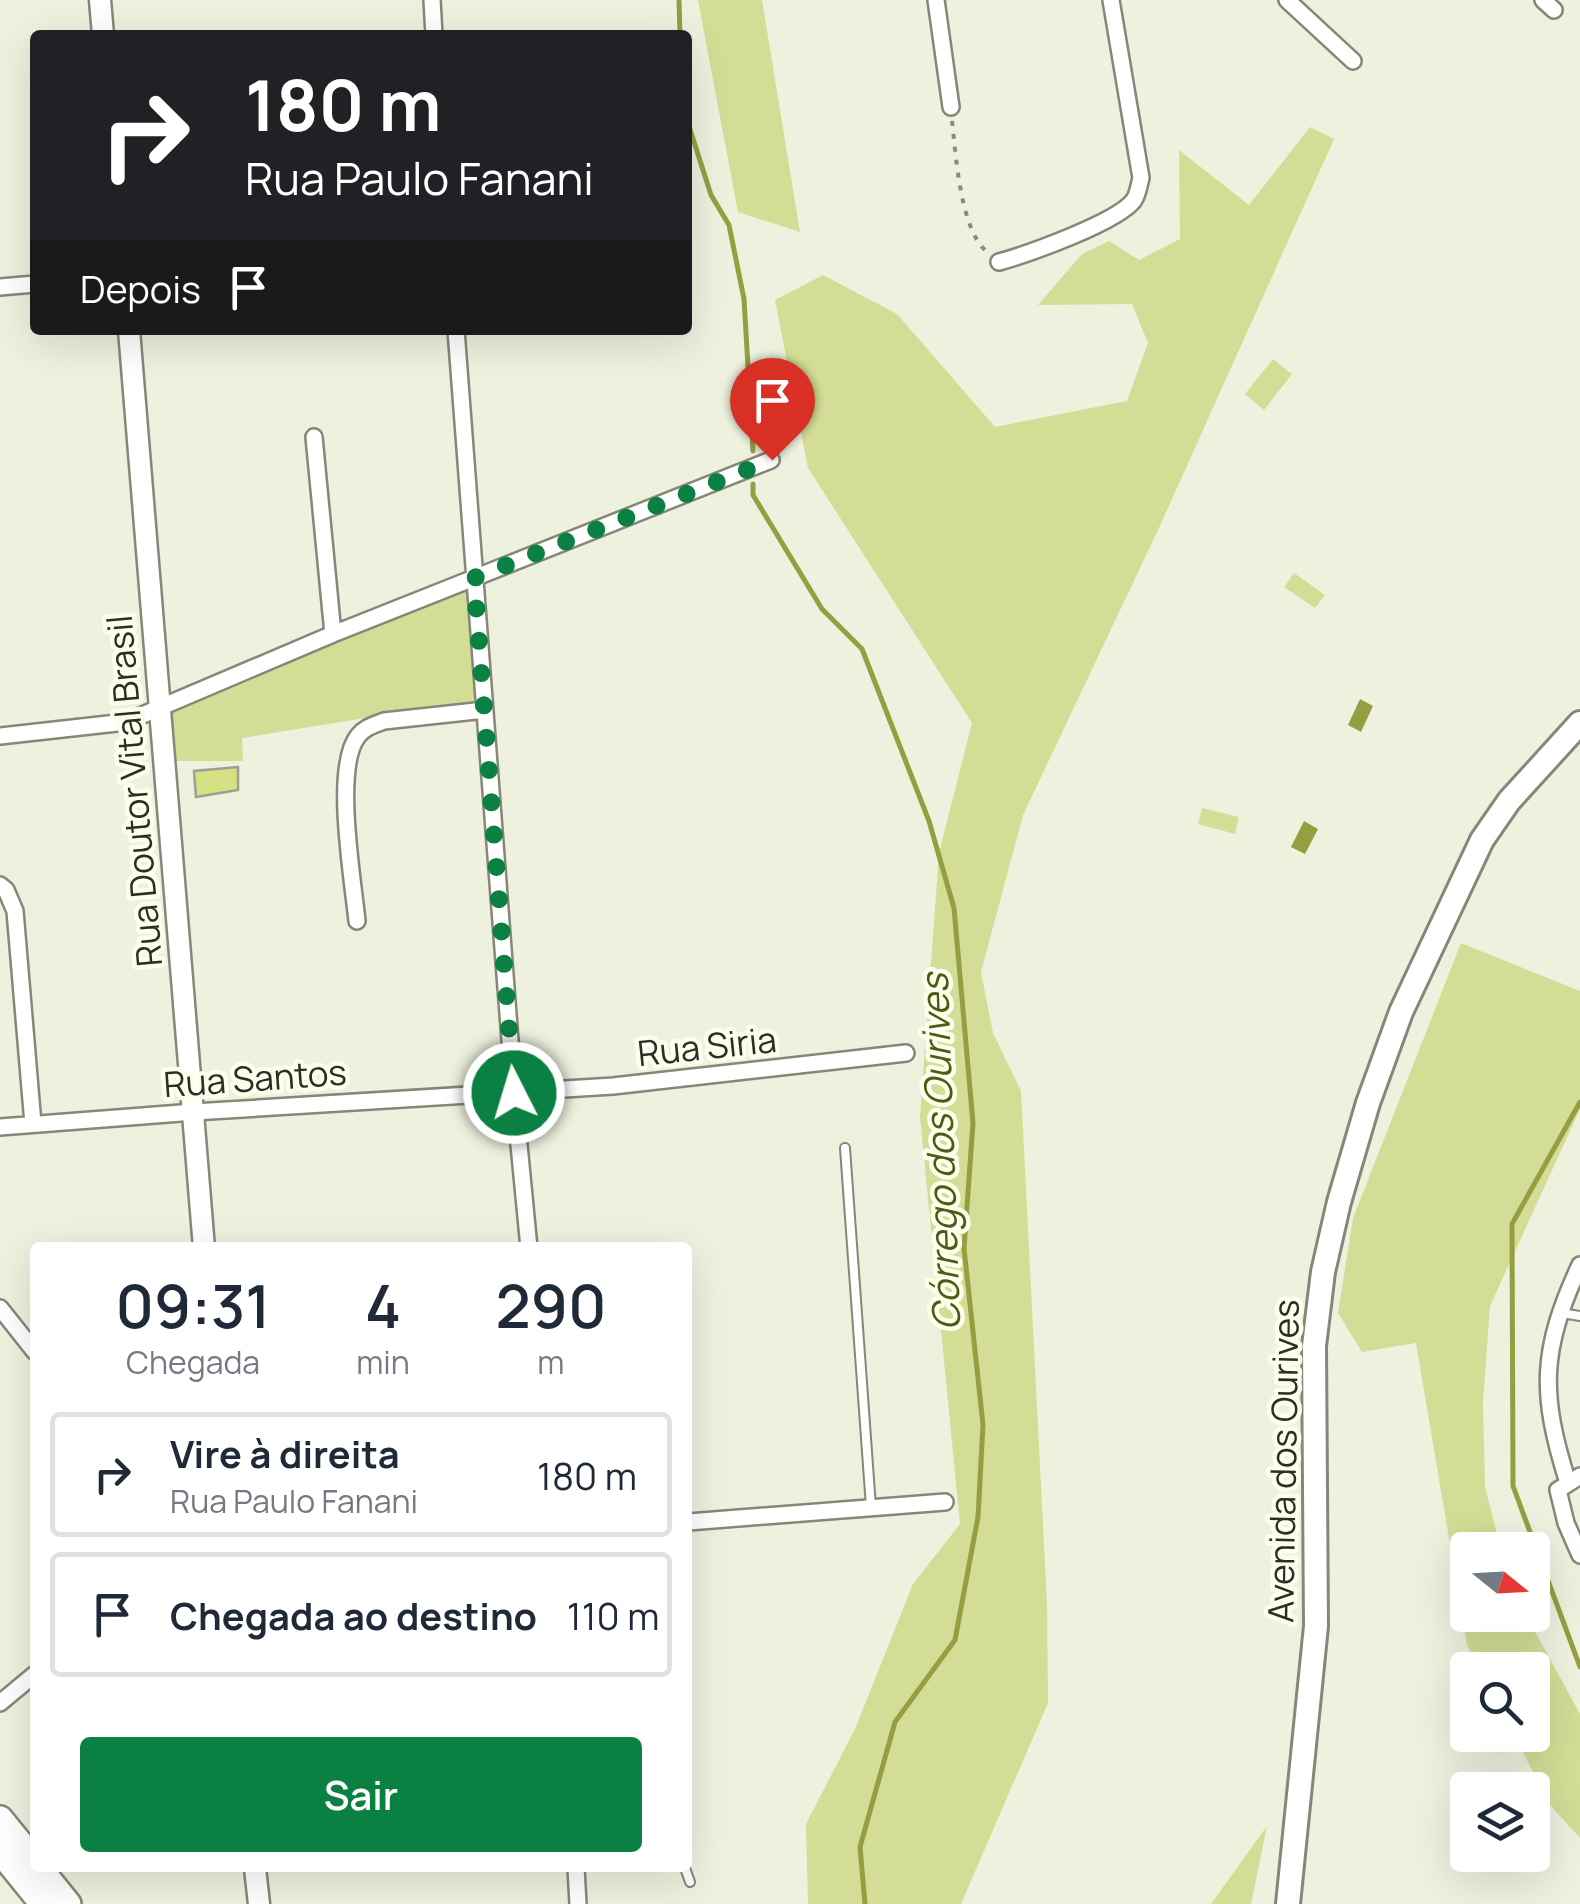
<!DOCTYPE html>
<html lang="pt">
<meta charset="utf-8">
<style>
:root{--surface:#fff;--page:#f2f2f3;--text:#1f2937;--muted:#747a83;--line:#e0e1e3;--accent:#0b8043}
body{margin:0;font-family:Manrope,sans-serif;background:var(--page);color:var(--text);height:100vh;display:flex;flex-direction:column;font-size:38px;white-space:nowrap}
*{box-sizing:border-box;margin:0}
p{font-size:32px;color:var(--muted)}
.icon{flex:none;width:55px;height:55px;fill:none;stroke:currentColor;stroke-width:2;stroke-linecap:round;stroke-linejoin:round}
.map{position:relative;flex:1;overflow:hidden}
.panel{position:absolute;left:30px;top:1242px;width:662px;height:630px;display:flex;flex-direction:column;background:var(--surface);border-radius:10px;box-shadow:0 10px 40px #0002}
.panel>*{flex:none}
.top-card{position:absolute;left:30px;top:30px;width:662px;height:305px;border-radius:10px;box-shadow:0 10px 40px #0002;background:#202124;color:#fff;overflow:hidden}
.needle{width:65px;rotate:108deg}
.fabs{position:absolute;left:1450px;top:1532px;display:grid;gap:20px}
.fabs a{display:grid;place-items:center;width:100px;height:100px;border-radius:10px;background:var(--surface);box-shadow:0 10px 40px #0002;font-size:50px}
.pin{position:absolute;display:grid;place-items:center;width:85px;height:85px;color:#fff;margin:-102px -42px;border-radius:50% 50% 50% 0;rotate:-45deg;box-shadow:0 0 10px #0007}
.pin .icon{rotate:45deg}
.me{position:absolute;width:110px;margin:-55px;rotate:355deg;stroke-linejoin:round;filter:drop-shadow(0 0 8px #0008)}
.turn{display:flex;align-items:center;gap:35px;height:210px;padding:0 50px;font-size:45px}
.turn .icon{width:130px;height:130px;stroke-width:2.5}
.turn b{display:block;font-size:70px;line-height:85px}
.then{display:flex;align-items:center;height:95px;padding:0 50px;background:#0003;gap:20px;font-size:38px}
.eta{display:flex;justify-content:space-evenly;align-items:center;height:170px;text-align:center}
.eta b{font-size:60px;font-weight:600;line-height:70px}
.cta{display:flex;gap:20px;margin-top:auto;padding:20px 50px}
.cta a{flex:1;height:115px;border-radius:10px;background:var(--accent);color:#fff;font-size:40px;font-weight:600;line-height:115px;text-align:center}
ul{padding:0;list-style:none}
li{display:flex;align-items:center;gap:30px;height:125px;margin:0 20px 15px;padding:0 30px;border:5px solid var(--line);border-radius:10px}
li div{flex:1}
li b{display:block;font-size:38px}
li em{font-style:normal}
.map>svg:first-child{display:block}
.green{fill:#d3dd96}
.water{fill:#959f41}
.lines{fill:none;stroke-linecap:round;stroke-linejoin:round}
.stream{stroke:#959f41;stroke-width:5}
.building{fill:#d5e183;stroke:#9da08f;stroke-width:2.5}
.service-casing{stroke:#858877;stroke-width:12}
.minor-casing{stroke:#858877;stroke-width:20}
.tertiary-casing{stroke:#858877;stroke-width:25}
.secondary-casing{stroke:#858877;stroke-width:28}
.primary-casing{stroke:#858877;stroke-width:30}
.path{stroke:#888a7e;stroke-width:4;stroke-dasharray:5 8;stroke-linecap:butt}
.service{stroke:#fff;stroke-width:8}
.minor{stroke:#fff;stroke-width:15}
.tertiary{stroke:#fff;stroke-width:20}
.secondary{stroke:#fff;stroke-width:22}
.primary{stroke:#fff;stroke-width:25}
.route{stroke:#0b8043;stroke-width:18;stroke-dasharray:0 32.4}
.labels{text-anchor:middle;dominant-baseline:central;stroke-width:9;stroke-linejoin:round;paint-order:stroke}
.street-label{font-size:35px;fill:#2c2d26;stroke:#fbfeeb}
.water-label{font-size:38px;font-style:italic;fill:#515813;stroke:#fbfeeb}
</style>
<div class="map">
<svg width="1580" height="1904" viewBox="0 0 1580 1904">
<rect width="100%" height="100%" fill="#edf1de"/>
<!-- green -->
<path class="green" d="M698,0H762L800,232L738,212Z
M1310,127L1334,139L1158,530L1023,815L981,972L993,1033L1021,1091L1047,1604L1048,1703L961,1904H808L806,1824L855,1729L913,1584L960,1524L920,1116L939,853L972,723L808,468L775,300L823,275L897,314L995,427L1127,401L1148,343L1132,304L1038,305L1082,254L1109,241L1139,260L1180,239L1179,150L1249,205Z
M1273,359L1292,374L1264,410L1245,394Z
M1294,573L1325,595L1315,608L1284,587Z
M469,586L478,705L390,714L242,738L243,761H170L163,712Z
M1202,808L1239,817L1235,834L1198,824Z
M1461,943L1580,991V1109L1490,1306L1483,1402L1485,1487L1501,1550H1468V1615H1526L1580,1714V1838L1550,1805L1514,1735H1532V1670H1480L1467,1645L1416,1343L1362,1352L1338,1313L1353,1218Z
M1267,1826L1251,1904H1211Z"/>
<!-- water -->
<path class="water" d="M1360,699L1373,706L1361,732L1348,725Z
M1304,821L1318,829L1305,854L1291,847Z"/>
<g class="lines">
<!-- stream -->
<path class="stream" d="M679,0L680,35
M688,123L711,195L729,225L744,299L753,451
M753,484V495L822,609L862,649L929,821L954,908L973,1123L964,1248L983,1425L978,1517L955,1640L895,1722L860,1847L865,1904
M1580,1102L1512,1224L1513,1486L1580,1667"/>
</g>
<!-- building -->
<path class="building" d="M238,767V790L196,797L194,771Z"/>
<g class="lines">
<defs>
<path id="service" d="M845,1148L871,1507
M1562,1313L1580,1316
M685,1868L690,1882"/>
<path id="minor" d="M432,0L434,35
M936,0L951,107
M1287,0L1353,61
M1543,0L1554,10
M999,262C1028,254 1118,222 1134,200C1138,194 1139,185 1141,178L1111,0
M0,287L35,284
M456,330L514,1093L529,1248
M314,437L333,634
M0,736L126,722L333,634L771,460
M0,885L6,890L15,911L33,1124
M357,921C353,880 333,767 358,736C365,727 374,725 384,721L485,710
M0,1127L194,1112L613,1086L906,1053
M0,1308L35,1352
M1580,1476L1558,1490L1566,1523L1580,1555
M1568,1483C1540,1394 1540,1351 1580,1265
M688,1522L945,1502
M0,1703L35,1674
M576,1868L578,1904"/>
<path id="tertiary" d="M100,0L103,35
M129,330L204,1248
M255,1868L259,1904"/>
<path id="secondary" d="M1288,1904L1316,1626L1314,1346L1323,1272L1339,1202L1368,1103L1401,1012L1482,840L1509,801L1580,723"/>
<path id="primary" d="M0,1819L35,1862
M0,1851L43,1904
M39,1868L68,1904"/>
</defs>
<!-- service casing -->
<use href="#service" class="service-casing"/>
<!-- minor casing -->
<use href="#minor" class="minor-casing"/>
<!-- tertiary casing -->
<use href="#tertiary" class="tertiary-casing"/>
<!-- secondary casing -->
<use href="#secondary" class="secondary-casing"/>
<!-- primary casing -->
<use href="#primary" class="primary-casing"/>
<!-- path -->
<path class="path" d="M952,121C956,155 960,228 986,251"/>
<!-- service -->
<use href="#service" class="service"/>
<!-- minor -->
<use href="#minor" class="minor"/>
<!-- tertiary -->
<use href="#tertiary" class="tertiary"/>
<!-- secondary -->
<use href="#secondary" class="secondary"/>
<!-- primary -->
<use href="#primary" class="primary"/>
</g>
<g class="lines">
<!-- route -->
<path class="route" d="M514,1093L474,578L772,460"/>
</g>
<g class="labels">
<!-- street labels -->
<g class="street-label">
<text transform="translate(134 791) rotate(-95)">Rua Doutor Vital Brasil</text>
<text transform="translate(707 1046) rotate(-6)">Rua Siria</text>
<text transform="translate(255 1078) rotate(-4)">Rua Santos</text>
<text transform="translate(1283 1461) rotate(-89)">Avenida dos Ourives</text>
</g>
<!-- water labels -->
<g class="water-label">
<text transform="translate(939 1152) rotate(-92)">Córrego dos Ourives</text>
</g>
</g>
</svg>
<div class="fabs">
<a><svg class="needle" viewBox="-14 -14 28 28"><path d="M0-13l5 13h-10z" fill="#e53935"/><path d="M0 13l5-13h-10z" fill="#747a83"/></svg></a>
<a><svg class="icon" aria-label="search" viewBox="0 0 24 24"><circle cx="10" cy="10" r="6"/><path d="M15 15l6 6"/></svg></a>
<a><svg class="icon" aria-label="layers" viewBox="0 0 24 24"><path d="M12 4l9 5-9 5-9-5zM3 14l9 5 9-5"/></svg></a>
</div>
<div class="pin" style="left:772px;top:460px;background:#d93025"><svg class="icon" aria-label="arrive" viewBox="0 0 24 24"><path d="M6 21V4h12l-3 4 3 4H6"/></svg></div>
<svg class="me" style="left:514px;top:1093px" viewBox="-20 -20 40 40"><circle r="17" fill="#0b8043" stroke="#fff" stroke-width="3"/><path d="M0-11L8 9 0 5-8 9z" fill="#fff"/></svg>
<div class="top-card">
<div class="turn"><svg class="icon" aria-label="right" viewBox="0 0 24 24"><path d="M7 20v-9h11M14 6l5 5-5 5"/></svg><div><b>180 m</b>Rua Paulo Fanani</div></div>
<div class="then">Depois<svg class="icon" aria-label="arrive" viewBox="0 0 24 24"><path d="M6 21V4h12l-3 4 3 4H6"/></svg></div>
</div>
<section class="panel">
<div class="eta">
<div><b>09:31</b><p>Chegada</p></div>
<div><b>4</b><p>min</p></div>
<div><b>290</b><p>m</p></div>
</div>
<ul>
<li><svg class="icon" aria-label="right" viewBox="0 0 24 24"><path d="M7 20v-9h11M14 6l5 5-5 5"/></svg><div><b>Vire à direita</b><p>Rua Paulo Fanani</p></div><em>180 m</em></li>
<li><svg class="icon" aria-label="arrive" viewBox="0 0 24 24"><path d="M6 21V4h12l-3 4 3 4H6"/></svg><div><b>Chegada ao destino</b></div><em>110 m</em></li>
</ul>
<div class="cta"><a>Sair</a></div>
</section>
</div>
